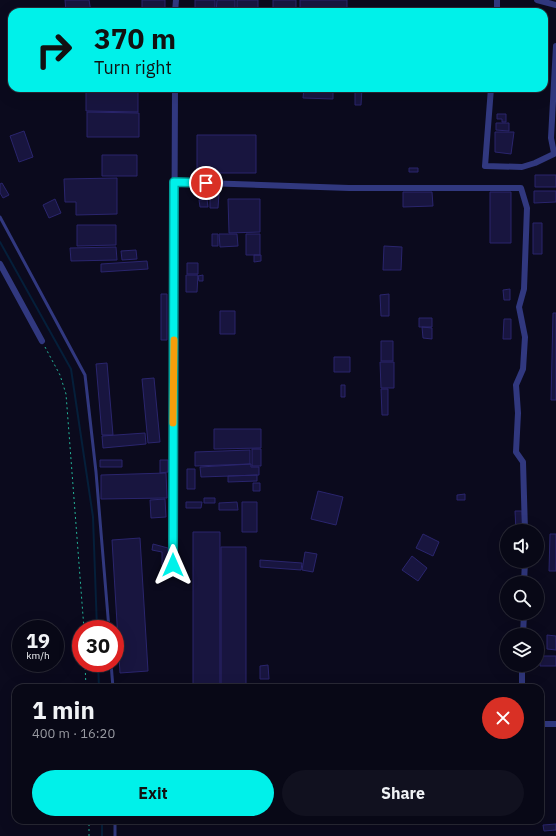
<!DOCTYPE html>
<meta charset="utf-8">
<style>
:root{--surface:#080816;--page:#11111f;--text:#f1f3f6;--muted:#989aa1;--line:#292935;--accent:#00f1ea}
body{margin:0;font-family:"IBM Plex Sans",sans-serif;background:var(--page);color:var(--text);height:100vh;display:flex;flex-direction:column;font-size:15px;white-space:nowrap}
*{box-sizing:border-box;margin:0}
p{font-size:13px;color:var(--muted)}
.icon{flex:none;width:22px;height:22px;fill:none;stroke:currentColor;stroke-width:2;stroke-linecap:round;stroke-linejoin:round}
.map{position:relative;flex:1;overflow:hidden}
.panel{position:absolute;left:12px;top:684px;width:532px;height:140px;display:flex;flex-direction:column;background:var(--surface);border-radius:12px;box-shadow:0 4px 16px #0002,0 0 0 1px var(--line)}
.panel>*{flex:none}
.banner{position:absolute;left:8px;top:8px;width:540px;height:84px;border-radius:12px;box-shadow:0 4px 16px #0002,0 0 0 1px var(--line);background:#00f1ea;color:#111;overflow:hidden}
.controls{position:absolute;left:500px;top:524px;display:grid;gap:8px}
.controls a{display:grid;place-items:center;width:44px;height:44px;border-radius:50%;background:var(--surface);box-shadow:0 4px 16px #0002,0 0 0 1px var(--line);font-size:20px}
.speed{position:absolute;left:12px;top:620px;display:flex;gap:8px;font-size:20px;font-weight:700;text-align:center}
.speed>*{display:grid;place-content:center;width:52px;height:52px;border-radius:50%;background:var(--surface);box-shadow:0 4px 16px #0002,0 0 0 1px var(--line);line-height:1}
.speed small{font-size:10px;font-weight:400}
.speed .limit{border:6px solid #d22;background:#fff;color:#111}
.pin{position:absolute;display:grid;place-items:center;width:34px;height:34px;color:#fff;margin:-17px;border:2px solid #fff;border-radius:50%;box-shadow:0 1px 4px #0007}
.me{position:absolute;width:44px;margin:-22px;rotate:0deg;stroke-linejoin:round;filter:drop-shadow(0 0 3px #0008)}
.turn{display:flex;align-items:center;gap:14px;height:84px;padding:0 20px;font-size:18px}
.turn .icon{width:52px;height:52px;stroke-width:2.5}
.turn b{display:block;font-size:28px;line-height:34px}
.round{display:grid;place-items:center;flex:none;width:42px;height:42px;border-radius:21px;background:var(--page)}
.summary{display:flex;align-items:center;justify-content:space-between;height:68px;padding:0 20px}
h1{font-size:24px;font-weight:700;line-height:30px}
.button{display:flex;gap:8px;margin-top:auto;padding:8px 20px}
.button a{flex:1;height:46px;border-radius:24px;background:var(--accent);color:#111;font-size:16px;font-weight:700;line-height:46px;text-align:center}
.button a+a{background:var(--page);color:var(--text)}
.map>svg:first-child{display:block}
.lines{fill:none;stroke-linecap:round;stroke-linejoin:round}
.stream{stroke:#051f3a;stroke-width:2}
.building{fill:#18153f;stroke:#2a256d}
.path{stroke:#24b599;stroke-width:1;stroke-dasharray:2 3;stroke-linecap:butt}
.lane{stroke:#31387f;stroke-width:3}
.street{stroke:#31387f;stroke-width:6}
.route-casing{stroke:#009d98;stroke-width:10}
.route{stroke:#00f1ea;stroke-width:7}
.slow{stroke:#f59e0b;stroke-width:7}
</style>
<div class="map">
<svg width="556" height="836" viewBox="0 0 556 836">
<rect width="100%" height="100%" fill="#0b0a1d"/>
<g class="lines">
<!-- stream -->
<path class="stream" d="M0,242L71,369L93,517L97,629
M98,663L99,688
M102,836V820"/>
</g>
<!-- building -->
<path class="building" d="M65,0H89L91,12H66Z
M142,0H165V12H142Z
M195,0H215V12H195Z
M217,0H235V12H216Z
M237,0H258V12H237Z
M273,0H296V12H273Z
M300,0H347V12H300Z
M304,88H333V99L303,98Z
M355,88H362L361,105H355Z
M86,90L138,91V112L86,111Z
M87,112L139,113V137H87Z
M497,114H506V122H502V119H497Z
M496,123H509V131L496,130Z
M24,131L33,157L19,162L10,136Z
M495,132H514L511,154L495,152Z
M197,135H256V173H197Z
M102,155H137V176H102Z
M409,168H418V172H409Z
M535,175H556V187H535Z
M117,178V214L76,215V202H65L64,179Z
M2,183L9,195L3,198L0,193V184Z
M534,191H556V202L534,203Z
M403,192H432L433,206L403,207Z
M490,192H511V243H490Z
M210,194H219L218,208H210Z
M55,199L61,213L49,218L43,205Z
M207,199L208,207H200L199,200Z
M228,199H260V232L229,233Z
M533,223H542V254H533Z
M77,225H116V245L77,246Z
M212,234H218V246H212Z
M219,234H237L238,246L220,247Z
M246,234H260V255H246Z
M384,246L402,247L401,270H383Z
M116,247L117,260L71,261L70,248Z
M136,250L137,259L122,260L121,251Z
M254,255H261V261L254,262Z
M147,261L148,269L101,272V264Z
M187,263H198V274H187Z
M186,275H198L197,292H186Z
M203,275V281H199L198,276Z
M510,289V300H504L503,290Z
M161,294H167V340H161Z
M389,294V316H381L380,295Z
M220,311H235V334H220Z
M553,313H556V400H551Z
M419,318H432V327H419Z
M504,319H511V339H503Z
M422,327L432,328V339L423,338Z
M381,341H393V361H381Z
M334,357H350V372H334Z
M380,362H394V388H381Z
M107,363L113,435H102L96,364Z
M154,378L160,442L148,443L142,379Z
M341,385H345V397H341Z
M381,389H388V415H382Z
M214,429H261V448L214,449Z
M145,433L146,444L103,448L102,436Z
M252,449H261V466H252Z
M250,450V464L195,466V452Z
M100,460H122V467H100Z
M160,460H168V472L160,473Z
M251,464V467H259V475L201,477L200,467Z
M187,469H195V489H187Z
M166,473L167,498L101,499V475Z
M257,475V481L228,482V476Z
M253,483H260V491H253Z
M318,491L343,497L336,525L311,519Z
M465,494V500H457V495Z
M204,498H215V503H204Z
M165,499L166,517L151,518L150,500Z
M186,502H202L201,508H186Z
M237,502L238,510H219V503Z
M242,502H257V532H242Z
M515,511H522L523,531H516Z
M193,532H220V688H193Z
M423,534L439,542L433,556L416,548Z
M550,534H556V571H549Z
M140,538L148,671L120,673L112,540Z
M153,544L168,548V566L162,565V552L152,550Z
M221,547H246V688H221Z
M305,552L317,554L313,572L302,570Z
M412,556L427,568L418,581L402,570Z
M260,560L302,563L301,570L260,567Z
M547,635L556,636V650L547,649Z
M540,656H556V666H540Z
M268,665L269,679H260V666Z
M556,824V830L544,831L543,825Z"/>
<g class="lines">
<!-- path -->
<path class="path" d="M45,347L60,375L66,394L84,629
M85,663L86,688
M89,836V820"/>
<!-- lane -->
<path class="lane" d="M0,217L85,375L96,472L109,629
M111,663L113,688
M115,820V836"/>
<!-- street -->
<path class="street" d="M537,0L556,5
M175,12L176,0
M497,12V0
M491,88L485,166L522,167L535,163L556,153
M554,153L551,138L556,46
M174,182L349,188H521L527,208L524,289L519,307L525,337L523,369L516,385L518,413L516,452L523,462L525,531
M0,264L42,341
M173,565L175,88
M524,583L525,561
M523,635L524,613
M522,688V665
M540,724H556"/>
</g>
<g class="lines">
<defs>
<path id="route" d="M173,565L174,182L206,183"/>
</defs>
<!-- route casing -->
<use href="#route" class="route-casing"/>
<!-- route -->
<use href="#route" class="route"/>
<!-- slow -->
<path class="slow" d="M173,423L174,340"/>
</g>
</svg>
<div class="controls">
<a><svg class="icon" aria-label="sound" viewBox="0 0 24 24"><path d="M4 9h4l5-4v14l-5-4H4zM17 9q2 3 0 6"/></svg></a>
<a><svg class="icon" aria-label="search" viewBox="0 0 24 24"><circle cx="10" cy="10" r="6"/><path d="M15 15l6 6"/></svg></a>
<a><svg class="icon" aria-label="layers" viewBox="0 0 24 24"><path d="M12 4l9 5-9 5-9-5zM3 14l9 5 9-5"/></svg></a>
</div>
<div class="speed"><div>19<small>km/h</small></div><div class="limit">30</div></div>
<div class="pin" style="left:206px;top:183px;background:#d93025"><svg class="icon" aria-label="arrive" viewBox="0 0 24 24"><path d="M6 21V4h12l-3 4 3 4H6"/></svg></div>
<svg class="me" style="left:173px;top:565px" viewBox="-20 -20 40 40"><path d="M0-17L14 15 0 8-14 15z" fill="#00f1ea" stroke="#fff" stroke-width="4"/></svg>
<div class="banner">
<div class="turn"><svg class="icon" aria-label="right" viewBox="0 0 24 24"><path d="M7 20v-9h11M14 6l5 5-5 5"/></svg><div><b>370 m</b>Turn right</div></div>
</div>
<section class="panel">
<div class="summary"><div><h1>1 min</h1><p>400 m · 16:20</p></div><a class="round" style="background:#d93025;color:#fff"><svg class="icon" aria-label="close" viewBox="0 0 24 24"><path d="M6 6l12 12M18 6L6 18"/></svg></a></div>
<div class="button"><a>Exit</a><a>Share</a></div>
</section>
</div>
